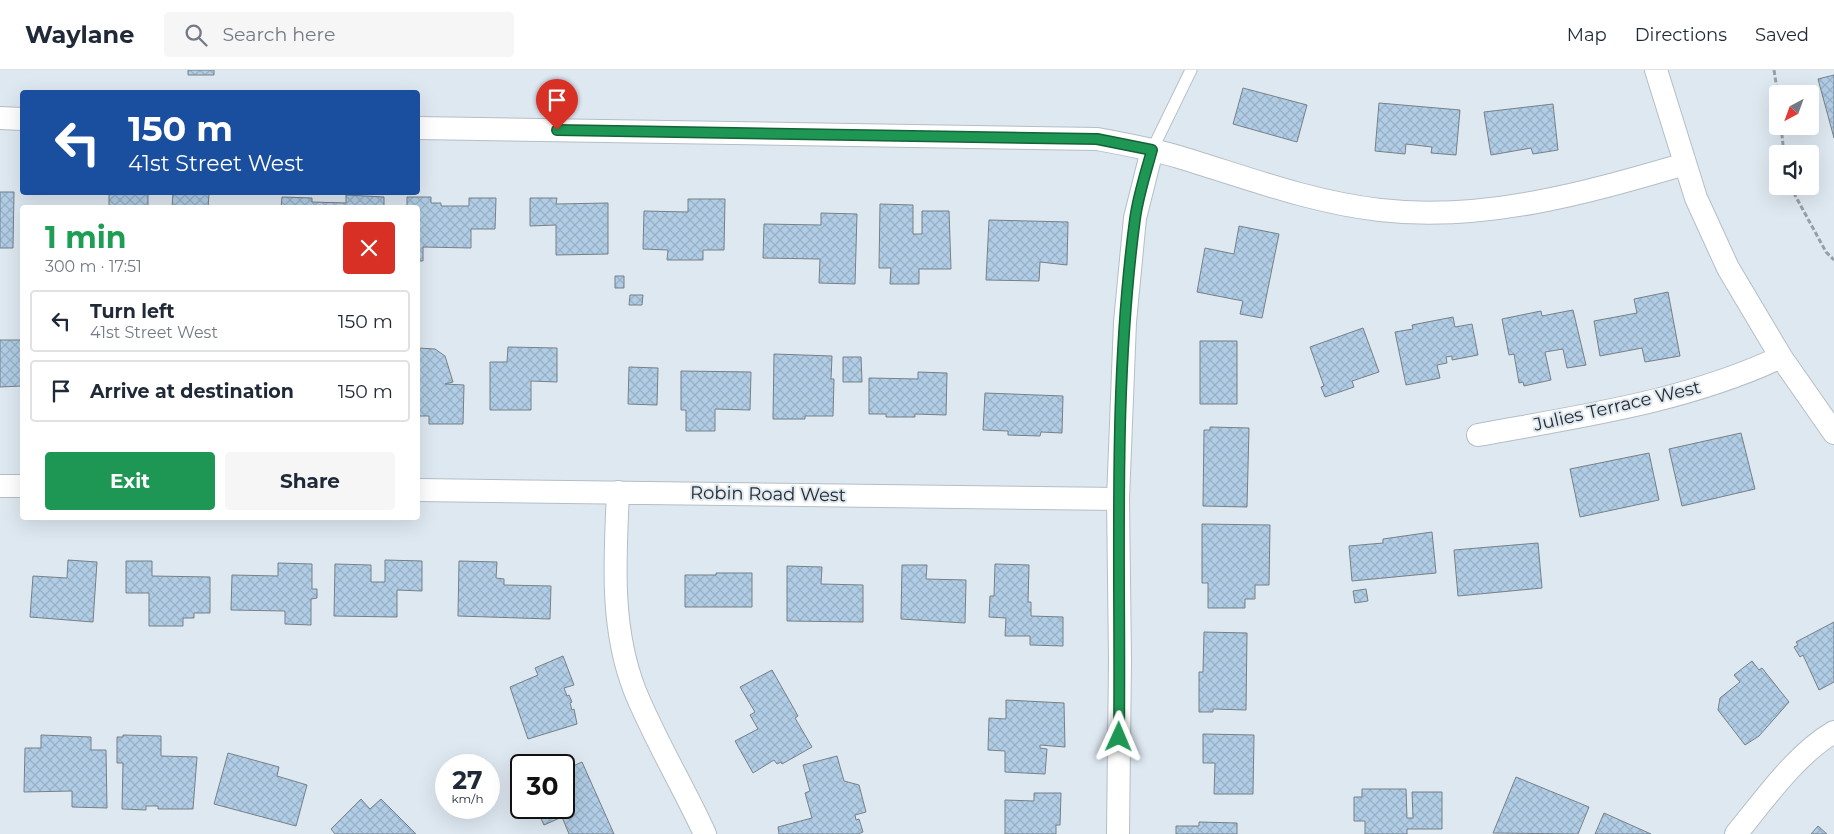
<!DOCTYPE html>
<meta charset="utf-8">
<style>
:root{--surface:#fff;--page:#f6f6f7;--text:#1f2937;--muted:#747a83;--line:#e0e1e3;--accent:#1e9754}
body{margin:0;font-family:Montserrat,sans-serif;background:var(--page);color:var(--text);height:100vh;display:flex;flex-direction:column;font-size:19px;white-space:nowrap}
*{box-sizing:border-box;margin:0}
p{font-size:16px;color:var(--muted)}
.icon{flex:none;width:28px;height:28px;fill:none;stroke:currentColor;stroke-width:2;stroke-linecap:round;stroke-linejoin:round}
.map{position:relative;flex:1;overflow:hidden}
.side{position:absolute;left:20px;top:135px;width:400px;height:315px;display:flex;flex-direction:column;background:var(--surface);border-radius:5px;box-shadow:0 5px 20px #0002}
.side>*{flex:none}
.top-card{position:absolute;left:20px;top:20px;width:400px;height:105px;border-radius:5px;box-shadow:0 5px 20px #0002;background:#1a4fa0;color:#fff;overflow:hidden}
.needle{width:32px;rotate:221deg}
.fabs{position:absolute;left:1769px;top:15px;display:grid;gap:10px}
.fabs a{display:grid;place-items:center;width:50px;height:50px;border-radius:5px;background:var(--surface);box-shadow:0 5px 20px #0002;font-size:25px}
.speed{position:absolute;left:435px;top:684px;display:flex;gap:10px;font-size:25px;font-weight:700;text-align:center}
.speed>*{display:grid;place-content:center;width:65px;height:65px;border-radius:50%;background:var(--surface);box-shadow:0 5px 20px #0002;line-height:1}
.speed small{font-size:12px;font-weight:400}
.speed .limit{border:2px solid #111;border-radius:8px;background:#fff;color:#111}
.pin{position:absolute;display:grid;place-items:center;width:42px;height:42px;color:#fff;margin:-51px -21px;border-radius:50% 50% 50% 0;rotate:-45deg;box-shadow:0 0 5px #0007}
.pin .icon{rotate:45deg}
.me{position:absolute;width:55px;margin:-28px;rotate:1deg;stroke-linejoin:round;filter:drop-shadow(0 0 4px #0008)}
.turn{display:flex;align-items:center;gap:18px;height:105px;padding:0 25px;font-size:22px}
.turn .icon{width:65px;height:65px;stroke-width:2.5}
.turn b{display:block;font-size:35px;line-height:42px}
.round{display:grid;place-items:center;flex:none;width:52px;height:52px;border-radius:5px;background:var(--page)}
.headline{display:flex;align-items:center;justify-content:space-between;height:85px;padding:0 25px}
h1{font-size:30px;font-weight:700;line-height:38px;color:#1e9e55}
.primary-button{display:flex;gap:10px;margin-top:auto;padding:10px 25px}
.primary-button a{flex:1;height:58px;border-radius:5px;background:var(--accent);color:#fff;font-size:20px;font-weight:700;line-height:58px;text-align:center}
.primary-button a+a{background:var(--page);color:var(--text)}
ul{padding:0;list-style:none}
li{display:flex;align-items:center;gap:15px;height:62px;margin:0 10px 8px;padding:0 15px;border:2px solid var(--line);border-radius:5px}
li div{flex:1}
li b{display:block;font-size:19px}
li em{font-style:normal}
header{display:flex;align-items:center;gap:30px;box-sizing:border-box;height:70px;padding:0 25px;background:var(--surface);border-bottom:1px solid var(--line)}
header strong{font-size:24px}
nav{display:flex;gap:28px;margin-inline-start:auto;font-size:18px}
.search{width:350px;height:45px;background:var(--page);display:flex;align-items:center;gap:12px;box-sizing:border-box;padding:0 18px;border-radius:5px;color:var(--muted);font-size:19px}
.map>svg:first-child{display:block}
.building{fill:url(#building-cross-hatch);stroke:#778088}
.lines{fill:none;stroke-linecap:round;stroke-linejoin:round}
.service-casing{stroke:#b5bec6;stroke-width:13}
.minor-casing{stroke:#b5bec6;stroke-width:24}
.path{stroke:#979fa5;stroke-width:3;stroke-dasharray:5 2.5;stroke-linecap:butt}
.service{stroke:#fff;stroke-width:11}
.minor{stroke:#fff;stroke-width:22}
.route-casing{stroke:#146237;stroke-width:12}
.route{stroke:#1e9754;stroke-width:9}
.labels{text-anchor:middle;dominant-baseline:central;stroke-width:4;stroke-linejoin:round;paint-order:stroke}
.street-label{font-size:18px;fill:#262a2d;stroke:#dee8f1}
</style>
<header>
<strong>Waylane</strong>
<div class="search"><svg class="icon" aria-label="search" viewBox="0 0 24 24"><circle cx="10" cy="10" r="6"/><path d="M15 15l6 6"/></svg>Search here</div>
<nav><a>Map</a><a>Directions</a><a>Saved</a></nav>
</header>
<div class="map">
<svg width="1834" height="764" viewBox="0 0 1834 764">
<defs>
<pattern id="building-cross-hatch" width="8" height="8" patternUnits="userSpaceOnUse" patternTransform="scale(1.25)"><rect width="8" height="8" fill="#b0cde5"/><path d="M0 0l8 8M0 8l8-8" fill="none" stroke="#97b0c5"/></pattern>
</defs>
<rect width="100%" height="100%" fill="#dee8f1"/>
<!-- building -->
<path class="building" d="M188,0H214V5H188Z
M1834,5V68L1818,9Z
M1243,18L1307,35L1297,72L1233,54Z
M1379,33L1460,40L1456,85L1431,83L1432,77L1406,74L1405,84L1375,81Z
M1553,34L1558,80L1533,84L1531,78L1491,85L1484,42Z
M0,122H14L13,178H0Z
M109,122H148V138H109Z
M173,123L209,124L208,138H172Z
M346,125L384,127V138H281L282,127L312,128V132L346,133Z
M407,127H431V133H441V136H469V128H496L495,159H471V178L423,177V191H418V138H407Z
M530,128H557L556,134L608,133V184L556,185V155L530,156Z
M688,129H725L724,180H703V190H667L668,180L643,179L644,141L688,142Z
M880,134L913,135V164H922V141H949L951,199H919V214H890L891,198H879Z
M821,143L857,144L855,214L819,213L820,189L763,188L764,154L821,155Z
M989,150L1068,152L1067,195L1040,192L1039,211L986,210Z
M1239,156L1279,164L1262,248L1240,244L1243,231L1197,222L1205,178L1234,184Z
M615,206H624V218H615Z
M1668,222L1680,286L1645,292L1642,278L1600,286L1594,251L1637,243L1634,229Z
M630,225H643L642,235H629Z
M1573,240L1586,295L1567,298L1563,279L1545,282L1551,310L1524,316L1523,312L1519,313L1514,284L1509,285L1502,249L1541,241L1542,246Z
M1453,247L1455,257L1472,254L1478,285L1452,290V286L1446,287L1447,293L1437,295L1440,308L1406,315L1395,262L1413,259L1412,255Z
M1363,258L1379,302L1352,311L1354,317L1325,327L1321,317L1324,316L1310,277Z
M0,270H22V316L0,317Z
M418,270V278L435,279L445,286L453,312L445,314L464,315L463,354H429V346H418Z
M1200,271H1237V334H1200Z
M508,277L557,278V312L531,311V340H490V292H507Z
M774,284L832,286L831,309H834L833,346H805V349H773Z
M843,287H861L862,312H843Z
M629,297L658,298L657,335L628,334Z
M681,301L751,302L750,340L715,339V361H686V340H681Z
M918,302L947,303L946,345L915,344V347H886V344H869V308L918,309Z
M985,323L1063,326L1062,363L1041,362L1040,366L1008,365V361L983,360Z
M1210,357L1249,358L1247,437L1203,436L1204,360H1210Z
M1741,363L1755,419L1682,436L1669,379Z
M1649,383L1659,430L1580,447L1570,399Z
M1202,454L1270,455L1269,515H1255V529H1245V538H1208V513H1202Z
M1432,462L1436,503L1352,511L1349,476L1383,473V469Z
M1538,473L1542,518L1458,526L1454,480Z
M68,490L97,492L93,552L30,547L33,506L67,508Z
M385,490L422,491V521L397,520V547L334,546L335,494L371,495V512H385Z
M126,491H152V506L210,507V543H194V548H183V556H149V523H126Z
M459,491L497,492L496,508L504,509V515L551,516L550,549L458,546Z
M278,493L312,494V519H317V528L311,529V555L285,554V541L231,540L232,505L278,506Z
M995,494L1029,495L1028,532H1031V546L1063,547V576L1030,575V566H1005L1006,548L989,547L990,526H994Z
M902,495H927L926,509L966,510L965,553L901,549Z
M787,496L822,497L821,514L863,515V552L787,551Z
M716,503H752V537H685V505H716Z
M1366,519L1368,531L1355,533L1353,521Z
M1834,552V612L1819,620L1803,585L1800,587L1794,577L1798,575L1796,572Z
M1204,562L1247,563L1246,640L1213,639V642H1199V602H1203Z
M563,586L574,615L564,618L567,626L569,625L572,632L570,633L572,640L574,639L577,654L528,669L510,617L538,605L535,598Z
M1752,591L1759,600L1762,598L1789,632L1759,666L1745,675L1718,640L1720,628L1740,612L1734,605Z
M772,600L798,646L795,648L812,677L782,694L781,692L777,694L774,690L753,703L735,671L758,659L750,645L755,642L740,617Z
M1006,630L1064,633L1065,677L1040,675V678L1047,679L1045,704L1005,702V681L988,680L989,648L1006,649Z
M1203,664L1254,665L1253,724H1214L1215,693H1203Z
M41,665L91,667V680H106L107,738L72,737V721L24,722L25,678H41Z
M123,665L161,666V686L197,687L193,739H158V736H146V740L122,739L123,693H117V667H123Z
M228,683L279,697L277,706L307,715L296,756L214,734Z
M837,686L844,711L859,715L866,742L855,745L856,750L859,749L863,762L858,764H779L778,757L812,748L805,723L810,721L803,695Z
M582,692L614,764H569L562,747L544,755L536,738H564V700Z
M1516,707L1589,737L1578,764L1493,763Z
M1362,719H1406L1407,748H1413L1412,722H1442V759H1407V764H1365V751H1354V727H1362Z
M1034,723H1061L1060,755H1056V764H1005V730L1034,731Z
M361,729L370,739L381,729L416,764H335L331,759Z
M1604,743L1651,764H1595Z
M1199,752L1237,753V764H1176V756H1199Z
M1818,756L1827,764H1811Z"/>
<g class="lines">
<defs>
<path id="service" d="M1152,80L1191,0"/>
<path id="minor" d="M1656,0L1696,128L1728,198L1781,287L1834,363
M0,48L22,49
M418,58L1097,69C1124,74 1152,79 1179,87C1245,107 1310,132 1380,140C1484,152 1586,123 1685,94
M1478,365C1581,346 1685,332 1781,287
M0,416H22
M418,420L1118,429
M618,422C615,489 610,557 635,621C655,670 683,716 705,764
M1118,764L1120,590L1118,429L1125,252L1135,148L1152,80
M1736,764C1764,730 1796,684 1834,662"/>
</defs>
<!-- service casing -->
<use href="#service" class="service-casing"/>
<!-- minor casing -->
<use href="#minor" class="minor-casing"/>
<!-- path -->
<path class="path" d="M1774,0L1778,26
M1781,56L1784,84
M1790,116L1826,182L1834,190"/>
<!-- service -->
<use href="#service" class="service"/>
<!-- minor -->
<use href="#minor" class="minor"/>
</g>
<g class="lines">
<defs>
<path id="route" d="M557,60L1097,69L1152,80C1146,102 1138,126 1135,149C1112,321 1121,495 1119,667"/>
</defs>
<!-- route casing -->
<use href="#route" class="route-casing"/>
<!-- route -->
<use href="#route" class="route"/>
</g>
<g class="labels">
<!-- street labels -->
<g class="street-label">
<text transform="translate(1617 336) rotate(-13)">Julies Terrace West</text>
<text transform="translate(768 424) rotate(1)">Robin Road West</text>
</g>
</g>
</svg>
<div class="fabs">
<a><svg class="needle" viewBox="-14 -14 28 28"><path d="M0-13l5 13h-10z" fill="#e53935"/><path d="M0 13l5-13h-10z" fill="#747a83"/></svg></a>
<a><svg class="icon" aria-label="sound" viewBox="0 0 24 24"><path d="M4 9h4l5-4v14l-5-4H4zM17 9q2 3 0 6"/></svg></a>
</div>
<div class="speed"><div>27<small>km/h</small></div><div class="limit">30</div></div>
<div class="pin" style="left:557px;top:60px;background:#d93025"><svg class="icon" aria-label="arrive" viewBox="0 0 24 24"><path d="M6 21V4h12l-3 4 3 4H6"/></svg></div>
<svg class="me" style="left:1119px;top:667px" viewBox="-20 -20 40 40"><path d="M0-17L14 15 0 8-14 15z" fill="#1e9754" stroke="#fff" stroke-width="4"/></svg>
<div class="top-card">
<div class="turn"><svg class="icon" aria-label="left" viewBox="0 0 24 24"><path d="M17 20v-9H6M10 6l-5 5 5 5"/></svg><div><b>150 m</b>41st Street West</div></div>
</div>
<section class="side">
<div class="headline"><div><h1>1 min</h1><p>300 m · 17:51</p></div><a class="round" style="background:#d93025;color:#fff"><svg class="icon" aria-label="close" viewBox="0 0 24 24"><path d="M6 6l12 12M18 6L6 18"/></svg></a></div>
<ul>
<li><svg class="icon" aria-label="left" viewBox="0 0 24 24"><path d="M17 20v-9H6M10 6l-5 5 5 5"/></svg><div><b>Turn left</b><p>41st Street West</p></div><em>150 m</em></li>
<li><svg class="icon" aria-label="arrive" viewBox="0 0 24 24"><path d="M6 21V4h12l-3 4 3 4H6"/></svg><div><b>Arrive at destination</b></div><em>150 m</em></li>
</ul>
<div class="primary-button"><a>Exit</a><a>Share</a></div>
</section>
</div>
